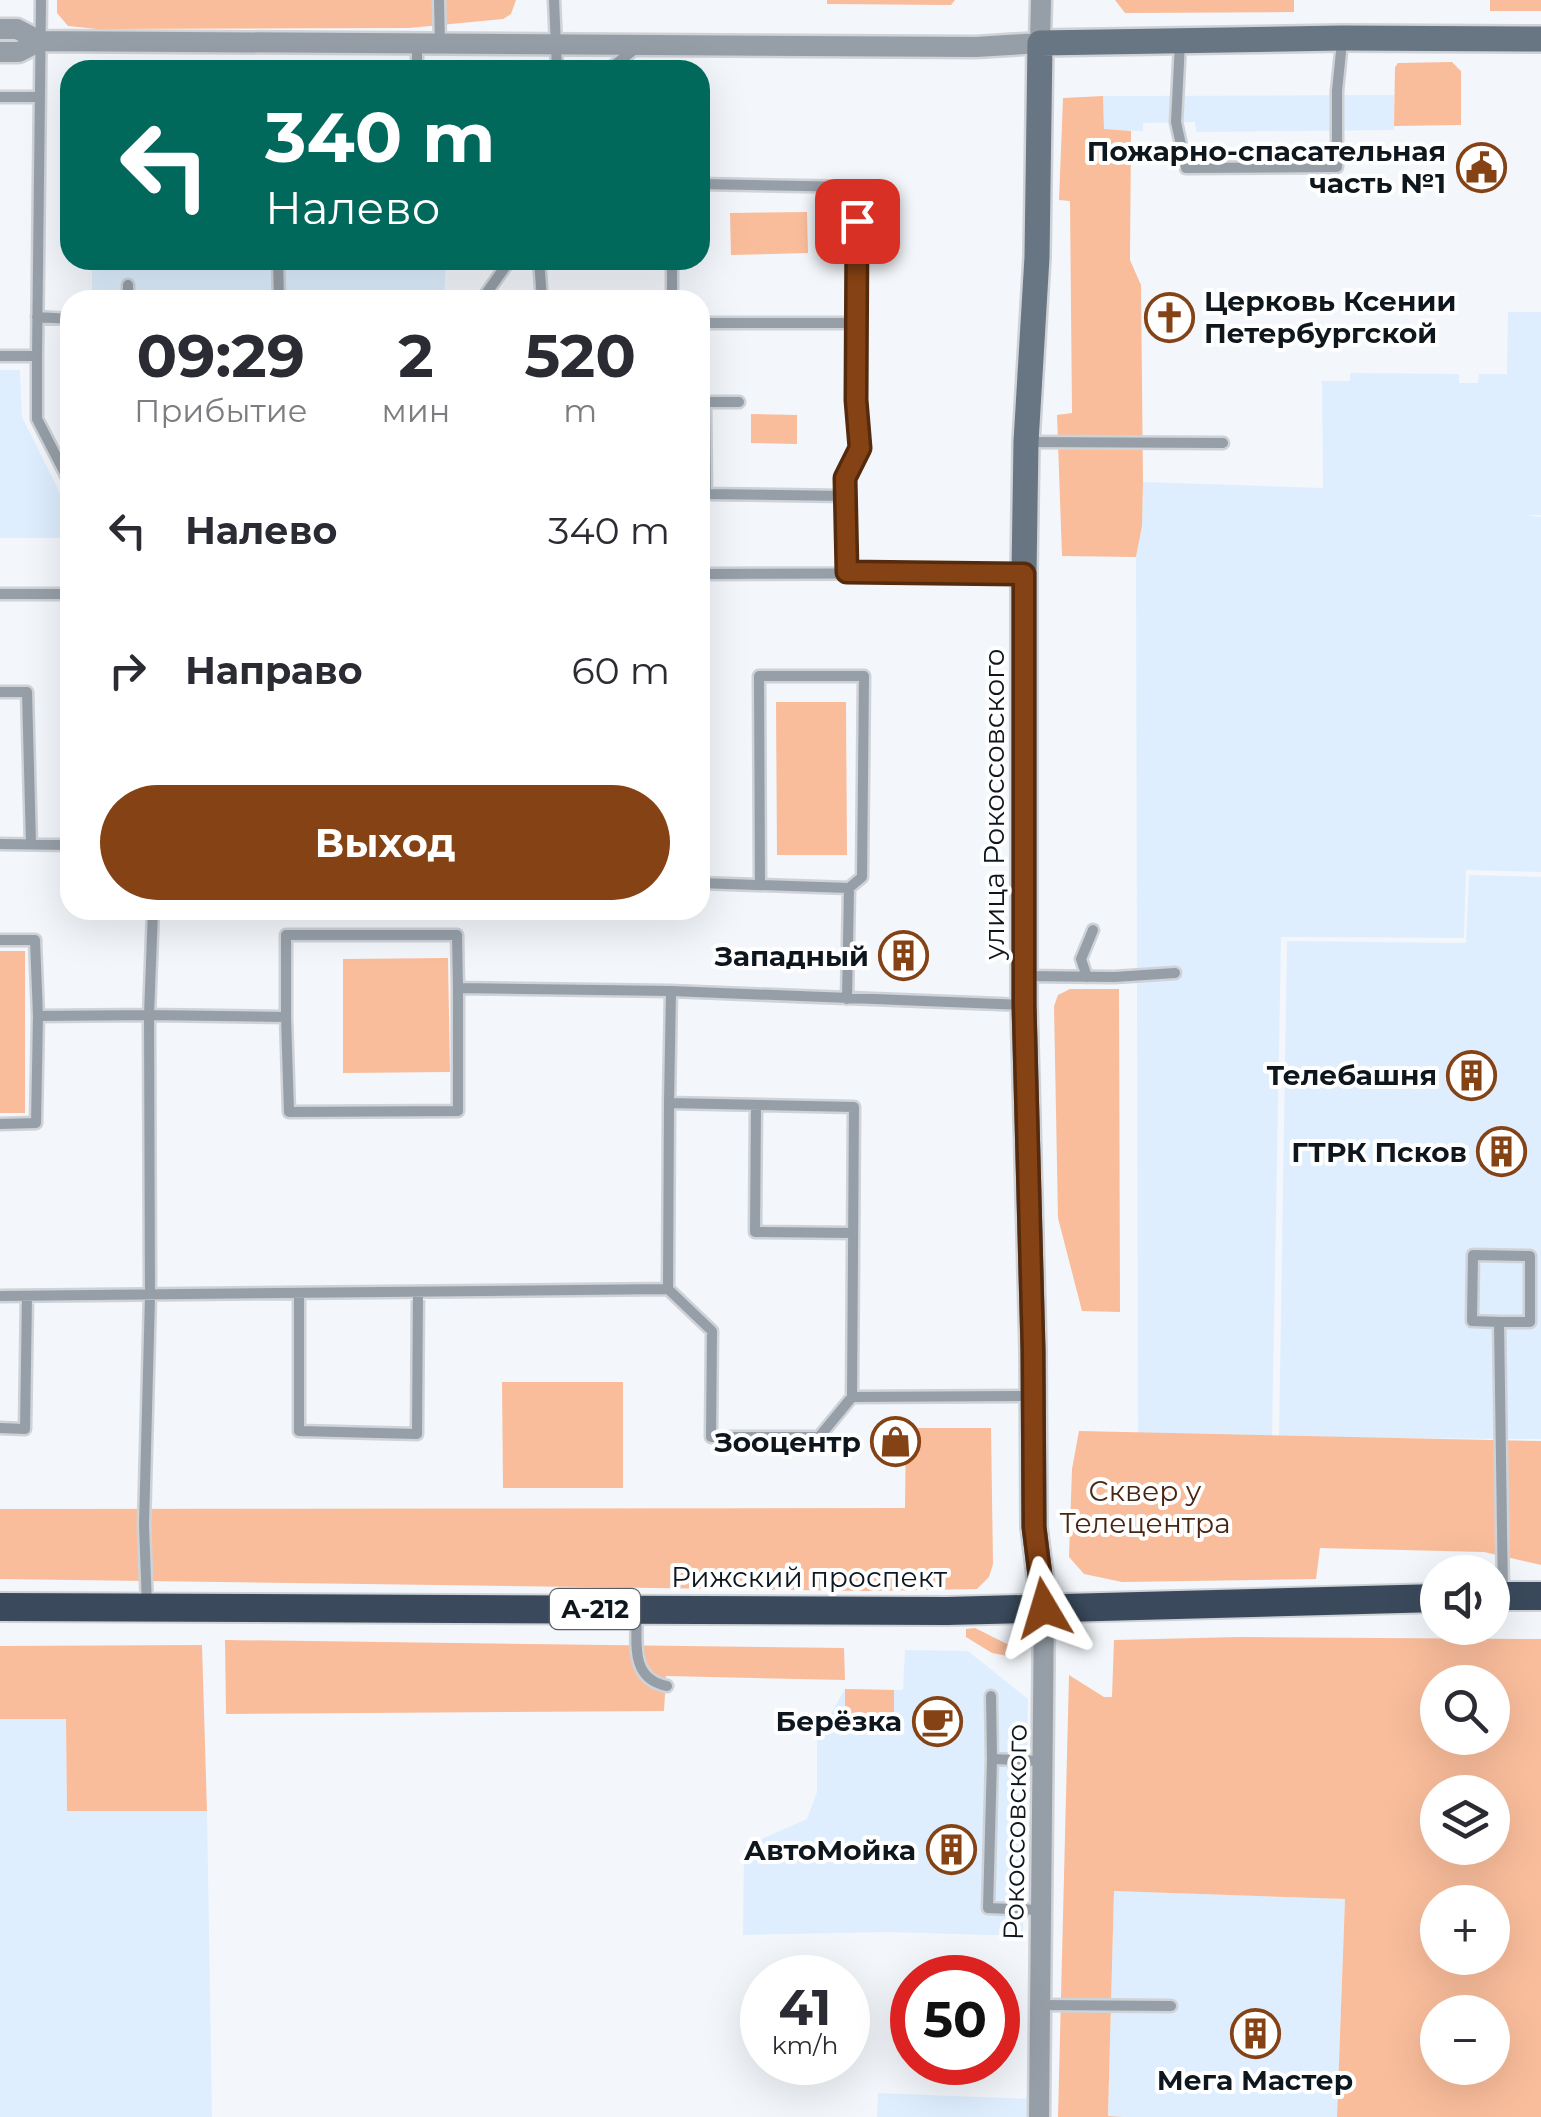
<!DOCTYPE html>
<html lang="ru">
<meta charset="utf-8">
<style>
:root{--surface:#fff;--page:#f7f7f7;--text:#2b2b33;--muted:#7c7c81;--accent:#854214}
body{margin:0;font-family:Montserrat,sans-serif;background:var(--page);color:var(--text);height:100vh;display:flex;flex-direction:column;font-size:38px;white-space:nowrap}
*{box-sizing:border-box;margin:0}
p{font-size:32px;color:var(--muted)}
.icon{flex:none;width:55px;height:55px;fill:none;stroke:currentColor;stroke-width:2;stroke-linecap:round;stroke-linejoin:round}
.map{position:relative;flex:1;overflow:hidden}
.details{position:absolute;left:60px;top:290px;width:650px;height:630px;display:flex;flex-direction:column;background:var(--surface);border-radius:30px;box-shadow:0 10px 40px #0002}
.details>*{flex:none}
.banner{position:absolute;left:60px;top:60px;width:650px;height:210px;border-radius:30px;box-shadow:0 10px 40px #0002;background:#00695c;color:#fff;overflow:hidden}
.fabs{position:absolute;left:1420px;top:1555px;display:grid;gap:20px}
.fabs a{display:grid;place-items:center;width:90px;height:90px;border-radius:50%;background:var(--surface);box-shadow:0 10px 40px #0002;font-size:50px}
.speed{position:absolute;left:740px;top:1955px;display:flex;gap:20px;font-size:50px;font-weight:700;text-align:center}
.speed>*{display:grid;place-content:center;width:130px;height:130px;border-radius:50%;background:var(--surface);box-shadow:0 10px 40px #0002;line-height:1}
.speed small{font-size:25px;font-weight:400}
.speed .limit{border:15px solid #d22;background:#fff;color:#111}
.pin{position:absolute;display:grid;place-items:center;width:85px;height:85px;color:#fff;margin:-42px;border-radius:20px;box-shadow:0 5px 15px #0006}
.me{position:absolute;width:110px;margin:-55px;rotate:353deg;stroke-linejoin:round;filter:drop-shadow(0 0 8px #0008)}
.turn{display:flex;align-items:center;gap:35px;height:210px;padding:0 40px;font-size:45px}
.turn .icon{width:130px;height:130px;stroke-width:2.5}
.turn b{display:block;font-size:70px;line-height:85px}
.eta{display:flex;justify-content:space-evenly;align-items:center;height:170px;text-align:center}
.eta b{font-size:60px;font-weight:700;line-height:70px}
.action{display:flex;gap:20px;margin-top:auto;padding:20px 40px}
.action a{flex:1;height:115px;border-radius:60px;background:var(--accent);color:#fff;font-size:40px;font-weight:700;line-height:115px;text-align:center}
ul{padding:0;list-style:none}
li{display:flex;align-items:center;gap:30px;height:140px;padding:0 40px}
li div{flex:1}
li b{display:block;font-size:38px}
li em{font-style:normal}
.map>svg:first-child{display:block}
.built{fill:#deeefe}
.green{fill:#f9bd9b;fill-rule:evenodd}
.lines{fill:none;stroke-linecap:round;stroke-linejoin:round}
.service-casing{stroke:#cfd3d8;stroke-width:15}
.minor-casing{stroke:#cfd3d8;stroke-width:25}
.secondary-casing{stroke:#cfd3d8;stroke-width:30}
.trunk-casing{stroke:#cfd3d8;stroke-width:32}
.service{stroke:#969fa8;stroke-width:10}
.minor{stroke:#969fa8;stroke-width:20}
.secondary{stroke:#687582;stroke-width:25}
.trunk{stroke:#3a4a5c;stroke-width:28}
.route-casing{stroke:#562b0d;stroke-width:25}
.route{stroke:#854214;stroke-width:18}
.labels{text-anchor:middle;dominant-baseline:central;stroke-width:8;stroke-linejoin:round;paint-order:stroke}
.shield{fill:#fff;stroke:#575d62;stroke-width:2.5}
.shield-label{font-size:25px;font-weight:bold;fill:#0f171e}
.poi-label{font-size:28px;font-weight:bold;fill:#0f171e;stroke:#fff;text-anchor:end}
.street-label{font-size:28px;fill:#0f171e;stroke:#fff}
.park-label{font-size:28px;fill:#492611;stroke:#fff}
</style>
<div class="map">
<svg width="1541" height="2117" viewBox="0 0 1541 2117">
<rect width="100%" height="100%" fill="#f3f7fb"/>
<!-- built -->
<path class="built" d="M1394,95V130L1196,132L1195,122L1143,123V131L1104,130L1103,96Z
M92,260H446L444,300H92Z
M1508,312H1541V515H1526L1541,517V872L1466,870L1464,938L1281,937L1272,1438L1138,1436L1136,557L1142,526L1143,482L1323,488L1322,381H1350V373L1459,374V383H1478L1479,374H1507Z
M0,370H20L22,417L64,501L67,538H0Z
M1469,875L1541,877V1439L1279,1437L1287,941L1466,943Z
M905,1650L968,1651L1028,1699L1023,1936L887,1932L743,1935L744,1847L807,1819L817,1792V1738L845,1689L903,1690Z
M0,1719H66L67,1811H207L212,2117H0Z
M1114,1891L1345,1899L1337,2117H1108Z
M878,2093L1033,2099L1032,2117H877Z"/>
<!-- green -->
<path class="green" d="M57,0H516L511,14L503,19L409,28L97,29L68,26L57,13Z
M827,0H955L951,5L827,4Z
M1115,0H1294V12L1125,13Z
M1490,0H1541V11H1490Z
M1452,62L1461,71V125L1394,126L1395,67L1398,63Z
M386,66L388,70H94V67Z
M1103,96L1104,129L1131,131L1130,260L1141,285L1143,482L1142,526L1136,557L1062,556L1057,415L1072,413L1070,201L1059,200L1063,98Z
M807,212L808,253L731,255L730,213Z
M751,414L797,415V444L751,443Z
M776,702H846L847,855H777Z
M0,951H25V1113H0Z
M448,958L450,1072L343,1073V959Z
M1070,989H1119L1120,1312L1082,1311L1058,1218L1054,1006L1058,995Z
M502,1382H623V1488H503Z
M906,1428H991L993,1564L989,1577L977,1589L864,1591L0,1579V1509L905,1508Z
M1079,1431L1541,1441V1565L1484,1552L1320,1548L1316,1579L1122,1582L1084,1574L1069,1557L1072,1469Z
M975,1628L1011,1646L1013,1657L992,1653L966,1637V1629Z
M1238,1637L1541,1639V2117H1337L1345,1899L1114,1891L1108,2116L1122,2117H1058L1069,1675L1104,1697H1112L1114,1640ZM1438,1682H1492V1738H1438ZM1438,1792H1492V1848H1438ZM1438,1902H1492V1958H1438ZM1438,2012H1492V2068H1438Z
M225,1640L844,1648L845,1680L666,1676L664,1711L226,1714Z
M202,1645L207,1811H67L66,1719H0V1646Z
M845,1689L894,1690V1726H845Z"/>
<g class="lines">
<defs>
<path id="service" d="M439,0L440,45
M554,0L557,70
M1180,43L1176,122L1186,168L1337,167V91L1342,42
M417,44V70
M608,70L635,49
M0,97H37
M700,184L857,187L856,400L860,448L845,478L847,572
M278,260L279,300
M539,260L542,300
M672,260V300
M128,300V285
M416,300L483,298L510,260
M37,317L70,319
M700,323H857
M0,356H37V419L70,483
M37,356L41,0
M739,402H705L706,494L846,496
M1027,442L1223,443
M700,574L1024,573
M0,594H70
M0,692H27L31,844
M0,844L70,845
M700,883L849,888L847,999
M760,884L759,676H864L862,877L849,888
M0,940H35L38,1016L149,1015L153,910
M1025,976L1114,977L1175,973
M1087,977L1081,959L1093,930
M286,1017L289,1112L458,1111V988
M669,1103L671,991L1023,1005
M756,1105L755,1232L853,1233
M0,1124L36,1123L38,1016
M299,1294V1431L417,1434L418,1292
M0,1296L668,1289
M1499,1322H1530V1256L1473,1255L1472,1321L1499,1322L1503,1595
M852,1397L819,1437H711L712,1331L668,1289L669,1103L854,1107L852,1397L1033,1396
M0,1428L25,1429L27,1296
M147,1606L144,1525L150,1296L149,1015L286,1017V935H457L458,988L671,991
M637,1610C637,1641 629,1679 667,1686
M991,1696L992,1759
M1040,1910L988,1908L992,1759L1043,1761
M1042,2005L1171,2006"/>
<path id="minor" d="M0,29H17L40,41L976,47L1040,43L1041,0
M0,52H19L40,41
M1039,2117L1044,1608"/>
<path id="secondary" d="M1044,1608L1034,1527L1033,1350L1024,1005V573L1026,442L1037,257L1040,43L1342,38L1541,39"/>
<path id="trunk" d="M1492,1596H1541
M0,1607L947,1611L1438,1598"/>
</defs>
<!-- service casing -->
<use href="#service" class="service-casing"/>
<!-- minor casing -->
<use href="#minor" class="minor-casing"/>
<!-- secondary casing -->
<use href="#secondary" class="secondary-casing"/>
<!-- trunk casing -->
<use href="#trunk" class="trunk-casing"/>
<!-- service -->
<use href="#service" class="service"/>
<!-- minor -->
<use href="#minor" class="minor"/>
<!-- secondary -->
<use href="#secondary" class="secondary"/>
<!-- trunk -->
<use href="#trunk" class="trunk"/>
</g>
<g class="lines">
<defs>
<path id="route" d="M857,221L856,400L860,448L845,478L847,572L1024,574V1005L1033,1350L1034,1527L1044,1608"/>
</defs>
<!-- route casing -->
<use href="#route" class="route-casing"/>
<!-- route -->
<use href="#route" class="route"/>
</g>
<!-- icons -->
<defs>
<symbol id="civic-ring" viewBox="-11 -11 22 22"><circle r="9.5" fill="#fff" stroke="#854214" stroke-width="1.5"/><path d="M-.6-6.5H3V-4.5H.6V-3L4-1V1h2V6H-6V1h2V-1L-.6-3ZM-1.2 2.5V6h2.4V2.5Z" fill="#854214"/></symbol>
<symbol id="church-ring" viewBox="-11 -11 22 22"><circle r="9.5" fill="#fff" stroke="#854214" stroke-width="1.5"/><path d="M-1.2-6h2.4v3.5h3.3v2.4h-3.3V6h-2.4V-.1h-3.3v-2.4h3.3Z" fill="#854214"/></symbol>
<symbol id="building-ring" viewBox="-11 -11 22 22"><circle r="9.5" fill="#fff" stroke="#854214" stroke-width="1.5"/><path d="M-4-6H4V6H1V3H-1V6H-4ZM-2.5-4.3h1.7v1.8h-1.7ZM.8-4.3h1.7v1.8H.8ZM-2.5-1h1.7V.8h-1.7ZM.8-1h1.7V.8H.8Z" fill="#854214"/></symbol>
<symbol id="shop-ring" viewBox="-11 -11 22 22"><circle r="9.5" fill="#fff" stroke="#854214" stroke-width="1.5"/><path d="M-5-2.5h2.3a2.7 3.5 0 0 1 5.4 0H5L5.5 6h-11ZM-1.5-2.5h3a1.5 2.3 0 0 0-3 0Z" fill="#854214"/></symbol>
<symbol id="cafe-ring" viewBox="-11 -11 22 22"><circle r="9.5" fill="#fff" stroke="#854214" stroke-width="1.5"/><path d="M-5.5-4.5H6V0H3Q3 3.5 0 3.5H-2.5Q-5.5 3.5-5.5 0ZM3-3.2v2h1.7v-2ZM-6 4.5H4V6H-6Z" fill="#854214"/></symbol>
</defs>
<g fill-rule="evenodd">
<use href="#civic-ring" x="1454" y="140" width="55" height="55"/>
<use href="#church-ring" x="1142" y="290" width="55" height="55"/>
<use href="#building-ring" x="876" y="928" width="55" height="55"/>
<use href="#building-ring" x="1444" y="1048" width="55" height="55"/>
<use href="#building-ring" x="1474" y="1124" width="55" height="55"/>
<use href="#shop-ring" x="868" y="1414" width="55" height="55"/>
<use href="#cafe-ring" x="910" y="1694" width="55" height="55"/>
<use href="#building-ring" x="924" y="1822" width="55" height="55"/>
<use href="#building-ring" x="1228" y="2006" width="55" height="55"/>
</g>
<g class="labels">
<!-- shield labels -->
<rect class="shield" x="550" y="1589" width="90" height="40" rx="8"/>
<g class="shield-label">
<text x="595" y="1609">А-212</text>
</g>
<!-- poi labels -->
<g class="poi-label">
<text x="1446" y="151">Пожарно-спасательная<tspan x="1446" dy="32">часть №1</tspan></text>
<text x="1204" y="301" text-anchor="start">Церковь Ксении<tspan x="1204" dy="32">Петербургской</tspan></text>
<text x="869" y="956">Западный</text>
<text x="1437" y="1075">Телебашня</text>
<text x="1467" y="1152">ГТРК Псков</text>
<text x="861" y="1442">Зооцентр</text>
<text x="902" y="1721">Берёзка</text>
<text x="916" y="1850">АвтоМойка</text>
<text x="1255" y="2080" text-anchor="middle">Мега Мастер</text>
</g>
<!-- street labels -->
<g class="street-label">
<text transform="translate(994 804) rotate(-90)">улица Рокоссовского</text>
<text x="809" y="1577">Рижский проспект</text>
<text transform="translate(1015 1832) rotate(-89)">Рокоссовского</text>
</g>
<!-- park labels -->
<g class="park-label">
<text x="1145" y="1491">Сквер у<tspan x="1145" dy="32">Телецентра</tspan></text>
</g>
</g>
</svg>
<div class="fabs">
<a><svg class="icon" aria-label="sound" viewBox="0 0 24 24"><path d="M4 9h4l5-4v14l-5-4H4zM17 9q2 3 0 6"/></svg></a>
<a><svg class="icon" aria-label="search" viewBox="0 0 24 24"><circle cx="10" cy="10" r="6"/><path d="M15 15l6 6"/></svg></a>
<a><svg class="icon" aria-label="layers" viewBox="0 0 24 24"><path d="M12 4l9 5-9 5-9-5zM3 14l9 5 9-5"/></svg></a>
<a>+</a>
<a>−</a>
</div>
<div class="speed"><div>41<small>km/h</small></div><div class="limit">50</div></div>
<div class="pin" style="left:857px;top:221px;background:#d93025"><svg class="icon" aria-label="arrive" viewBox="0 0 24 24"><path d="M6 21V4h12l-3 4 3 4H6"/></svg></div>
<svg class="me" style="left:1044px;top:1608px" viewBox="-20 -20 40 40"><path d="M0-17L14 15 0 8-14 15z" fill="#854214" stroke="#fff" stroke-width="4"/></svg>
<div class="banner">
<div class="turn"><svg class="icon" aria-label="left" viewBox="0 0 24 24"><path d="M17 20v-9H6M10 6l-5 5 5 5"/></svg><div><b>340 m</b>Налево</div></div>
</div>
<section class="details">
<div class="eta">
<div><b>09:29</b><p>Прибытие</p></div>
<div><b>2</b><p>мин</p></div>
<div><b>520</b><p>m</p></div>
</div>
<ul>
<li><svg class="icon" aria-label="left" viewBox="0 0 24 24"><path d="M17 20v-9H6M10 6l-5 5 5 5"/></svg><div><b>Налево</b></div><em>340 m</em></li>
<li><svg class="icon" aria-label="right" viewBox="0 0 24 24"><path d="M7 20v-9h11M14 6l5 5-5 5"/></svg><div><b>Направо</b></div><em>60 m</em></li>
</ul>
<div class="action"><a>Выход</a></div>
</section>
</div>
